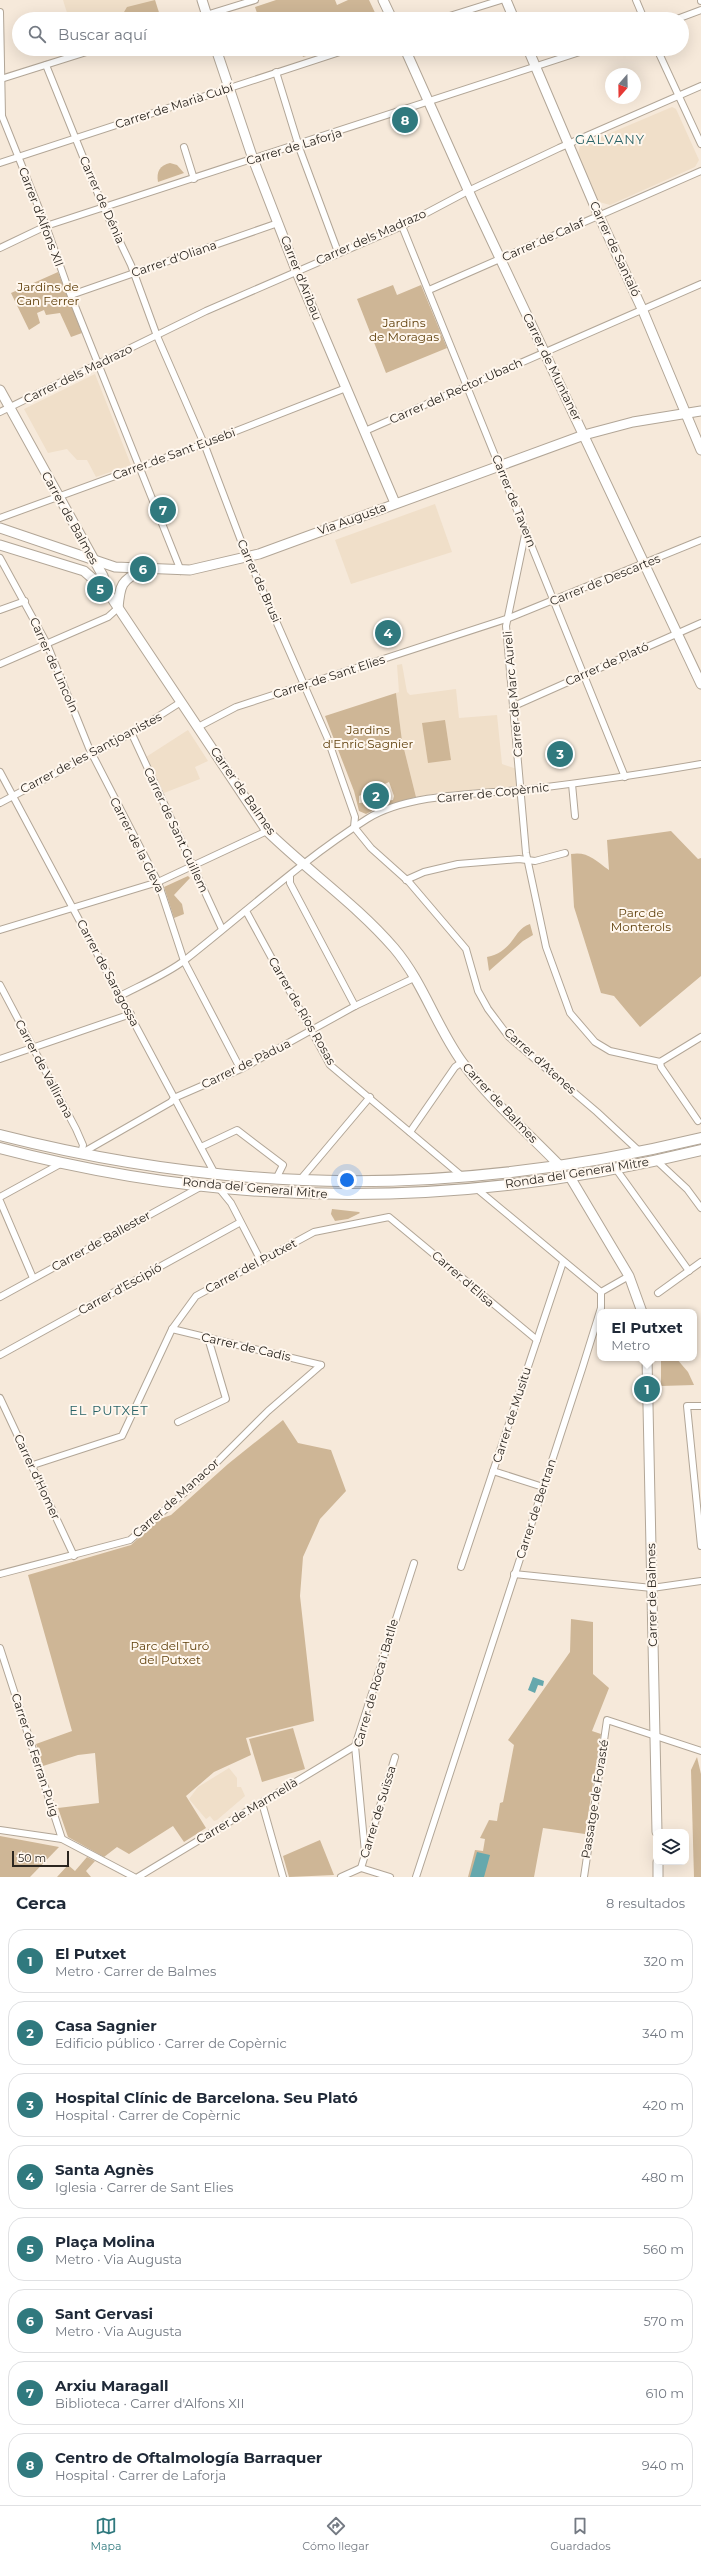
<!DOCTYPE html>
<html lang="es">
<meta charset="utf-8">
<style>
:root{--surface:#fff;--page:#f2f2f3;--text:#1f2937;--muted:#747a83;--line:#e0e1e3;--accent:#30797e}
body{margin:0;font-family:Montserrat,sans-serif;background:var(--page);color:var(--text)}
.controls{position:absolute;right:12px;bottom:12px;display:grid;overflow:hidden;border-radius:8px;box-shadow:0 4px 16px #0002}
.controls button{width:36px;height:36px;display:grid;place-items:center;padding:0;border:0;border-bottom:1px solid var(--line);background:var(--surface);color:var(--text);font:20px sans-serif}
.compass{position:absolute;left:605px;top:68px;width:36px;height:36px;border-radius:50%;background:var(--surface);box-shadow:0 4px 16px #0002;rotate:200deg}
.scale{position:absolute;left:12px;bottom:10px;width:57px;box-sizing:border-box;padding-left:4px;border:2px solid #2b2620;border-top:0;font-size:11px;line-height:14px;white-space:nowrap;color:#2b2620;-webkit-text-stroke:3px #fff7ee;paint-order:stroke}
.you{position:absolute;left:347px;top:1180px;width:14px;height:14px;margin:-10px;border:3px solid #fff;border-radius:50%;background:#1a73e8;box-shadow:0 0 0 6px #1a73e833}
.badge{display:grid;place-items:center;width:26px;height:26px;border-radius:50%;background:var(--accent);color:#fff;font-size:13px;font-weight:700}
.pin{position:absolute;translate:-50% -50%;border:2px solid #fff;box-shadow:0 1px 4px #0006}
.popup{position:absolute;left:597px;top:1309px;width:100px;height:52px;box-sizing:border-box;display:grid;place-content:center;border-radius:8px;background:var(--surface);filter:drop-shadow(0 1px 3px #0005);font-size:13px;white-space:nowrap;color:var(--muted)}
.popup b{font-size:15px;color:var(--text)}
.popup::after{content:'';position:absolute;left:50%;top:100%;margin-left:-8px;border:8px solid transparent;border-top-color:var(--surface)}
.list{margin:0;padding:0;list-style:none}
h2{display:flex;justify-content:space-between;align-items:center;height:52px;margin:0;padding:0 16px;font-size:17px}
h2 small{font-size:13px;font-weight:400;color:var(--muted)}
.list li{display:grid;grid-template-columns:26px 1fr auto;gap:12px;align-items:center;box-sizing:border-box;height:64px;margin:0 8px 8px;padding:0 8px;border:1px solid var(--line);border-radius:16px}
.list b{display:block;font-size:15px;white-space:nowrap}
.list p{margin:0;font-size:13px;white-space:nowrap;color:var(--muted)}
.list em{font-size:13px;font-style:normal;color:var(--muted)}
.icon{flex:none;width:22px;height:22px;fill:none;stroke:currentColor;stroke-width:2;stroke-linecap:round;stroke-linejoin:round}
.map{position:relative;flex:none;width:701px;height:1877px;overflow:hidden}
.search{position:absolute;background:var(--surface);box-shadow:0 4px 16px #0002;left:12px;right:12px;top:12px;height:44px;display:flex;align-items:center;gap:10px;box-sizing:border-box;padding:0 14px;border-radius:22px;color:var(--muted);font-size:15px}
.sheet{height:628px;background:var(--surface)}
nav{display:flex;justify-content:space-around;align-items:center;box-sizing:border-box;height:56px;border-top:1px solid var(--line);background:var(--surface);font-size:11px;color:var(--muted)}
nav a{display:grid;justify-items:center;gap:2px}
nav .on{color:var(--accent)}
.map>svg:first-child{display:block}
</style>
<div class="map">
<svg width="701" height="1877" viewBox="0 0 701 1877">
<rect width="100%" height="100%" fill="#f6e9da"/>
<g fill="#f0dfc9">
<polygon points="63,0 155,0 161,19 69,19"/>
<polygon points="672,107 676,109 699,160 695,167 610,205 599,202 578,154 580,146"/>
<polygon points="95,374 131,465 96,477 87,460 77,460 67,449 48,453 24,409"/>
<polygon points="435,504 452,552 351,584 335,540"/>
<polygon points="402,664 407,692 410,695 456,689 459,718 497,715 502,764 517,769 516,786 437,793 416,797 402,741 396,693 399,692 397,665"/>
<polygon points="188,730 208,761 195,767 200,779 164,793 146,757"/>
<polygon points="229,1768 237,1778 237,1787 241,1787 245,1796 217,1820 214,1821 210,1816 206,1819 189,1799 198,1787"/>
</g>
<g fill="#ceb696">
<polygon points="155,0 161,19 125,19 124,12 127,7"/>
<polygon points="276,0 335,0 337,5 348,0 369,0 378,19 259,19 255,7"/>
<polygon points="300,49 328,49 303,57"/>
<path d="M 170,163 L 177,165 L 184,173 L 158,182 C 156,172 160,165 170,163 Z"/>
<polygon points="58,272 82,333 71,337 60,313 46,315 44,310 37,313 40,323 29,330 11,293"/>
<polygon points="393,285 397,295 421,285 447,348 386,373 357,299"/>
<polygon points="396,693 402,741 416,797 381,807 379,802 393,800 394,796 389,782 359,796 359,803 369,802 372,811 366,814 359,811 354,791 325,716"/>
<polygon points="445,720 451,760 428,763 422,723"/>
<path d="M 671,831 L 698,859 L 701,858 L 701,976 L 640,1027 L 614,996 L 601,993 L 574,907 L 571,854 C 587,851 595,860 609,870 L 607,840 Z"/>
<polygon points="188,876 190,878 174,895 182,904 184,914 174,918 164,887"/>
<path d="M 530,924 L 533,935 L 523,941 L 489,971 L 487,957 C 514,952 513,929 530,924 Z"/>
<polygon points="332,1209 359,1212 360,1213 348,1219 335,1221 331,1214"/>
<polygon points="661,1358 676,1358 688,1372 694,1385 661,1386"/>
<polygon points="283,1420 298,1443 331,1450 346,1491 320,1519 303,1557 300,1596 314,1721 246,1738 251,1755 214,1772 186,1796 206,1828 184,1842 173,1826 129,1854 117,1847 104,1857 68,1837 58,1808 99,1803 95,1753 78,1755 43,1766 36,1744 72,1731 28,1575 131,1545 160,1519 171,1515 228,1464"/>
<polygon points="571,1619 593,1622 593,1674 609,1688 592,1731 601,1734 585,1834 543,1828 534,1877 468,1877 475,1850 483,1851 485,1839 480,1838 489,1820 497,1821 500,1803 503,1802 514,1745 508,1740 570,1652"/>
<polygon points="293,1728 305,1769 262,1782 249,1739"/>
<polygon points="697,1757 701,1774 701,1877 694,1877 691,1770"/>
<polygon points="0,1836 59,1847 30,1877 0,1877"/>
<polygon points="320,1840 334,1875 289,1877 283,1856"/>
<polygon points="87,1857 95,1861 86,1871 91,1877 57,1877 68,1865 75,1871"/>
</g>
<g fill="#66a8ad">
<polygon points="533,1677 544,1681 543,1686 538,1685 535,1693 528,1690"/>
<polygon points="477,1852 490,1855 484,1877 470,1877"/>
</g>
<g fill="none" stroke-linecap="round" stroke-linejoin="round">
<g stroke="#b2a697" stroke-width="8">
<g id="street">
<polyline points="636,0 644,19"/>
<polyline points="701,0 701,1"/>
<polyline points="0,12 2,116 46,226 69,291 181,571"/>
<polyline points="193,19 255,0"/>
<polyline points="440,19 501,0"/>
<polyline points="677,19 701,10"/>
<polyline points="657,49 701,144"/>
<polyline points="46,65 102,204 131,265 157,336 205,446 243,546 327,737 355,817 354,827 371,848 409,882 466,949 478,991 488,1009 509,1037 597,1112 640,1152"/>
<polyline points="276,72 300,150 338,252"/>
<polyline points="1,79 96,49"/>
<polyline points="184,147 194,179"/>
<polyline points="0,163 349,49"/>
<polyline points="402,226 625,777"/>
<polyline points="0,248 46,226 589,49"/>
<polyline points="429,290 701,171"/>
<polyline points="71,295 278,223"/>
<polyline points="0,412 206,311 402,226 468,191 559,148 701,86"/>
<polyline points="365,431 701,284"/>
<polyline points="0,518 203,444 346,388"/>
<polyline points="526,530 506,626 526,853 546,947 570,1013 595,1042 610,1051 660,1062 701,1037"/>
<polyline points="0,558 47,644 89,748 158,882 184,961 240,1068"/>
<polyline points="0,610 25,601"/>
<polyline points="0,664 108,617 118,608"/>
<polyline points="514,706 701,623"/>
<polyline points="198,727 236,707 509,618 701,540"/>
<polyline points="131,732 222,929"/>
<polyline points="0,772 215,1174"/>
<polyline points="572,784 575,816"/>
<polyline points="0,803 137,730 181,702"/>
<polyline points="290,877 290,883 355,1006"/>
<polyline points="406,880 424,872 458,864 519,859 535,861 565,853"/>
<polyline points="246,911 330,1065 463,1177"/>
<polyline points="0,930 158,882 267,831"/>
<polyline points="0,985 76,1129 83,1145 81,1154"/>
<path d="M 120,996 C 141,985 167,974 185,960 C 245,913 302,860 367,819 C 408,793 483,794 531,789 C 588,782 644,774 701,764"/>
<polyline points="0,1059 131,1014"/>
<polyline points="660,1062 661,1067 698,1121"/>
<polyline points="410,1132 455,1067 462,1062"/>
<polyline points="201,1147 237,1130 283,1165 276,1179"/>
<polyline points="82,1153 171,1102 174,1098 243,1068 355,1006 414,978"/>
<polyline points="657,1161 687,1189 701,1208"/>
<polyline points="616,1169 689,1271"/>
<polyline points="300,1180 370,1097"/>
<polyline points="218,1187 231,1203 261,1261"/>
<polyline points="477,1189 601,1292"/>
<polyline points="0,1197 62,1163"/>
<polyline points="0,1201 33,1278"/>
<polyline points="601,1292 629,1276"/>
<polyline points="658,1293 701,1262"/>
<polyline points="0,1297 202,1186"/>
<polyline points="172,1329 321,1365"/>
<polyline points="0,1355 239,1223"/>
<polyline points="0,1398 74,1556"/>
<polyline points="701,1406 687,1406 701,1546"/>
<polyline points="178,1422 226,1399 208,1338"/>
<polyline points="33,1465 122,1436 172,1329 196,1296 314,1232 389,1217 537,1340"/>
<polyline points="493,1471 543,1487"/>
<polyline points="461,1567 563,1262"/>
<polyline points="0,1574 130,1540 199,1480 268,1411 321,1365"/>
<polyline points="514,1574 652,1588 701,1581"/>
<polyline points="0,1648 62,1839"/>
<polyline points="262,1803 283,1877"/>
<polyline points="0,1830 62,1839 134,1877"/>
<polyline points="365,1852 355,1746 414,1563"/>
<polyline points="361,1868 395,1757"/>
<polyline points="361,1868 390,1877"/>
<polyline points="138,1877 355,1746"/>
<polyline points="341,1877 361,1868"/>
<polyline points="416,1877 582,1369 601,1308 601,1292"/>
<polyline points="584,1877 607,1720 701,1751"/>
</g>
</g>
<g stroke="#b2a697" stroke-width="11">
<g id="secondary">
<polyline points="202,0 208,19"/>
<polyline points="383,0 392,19"/>
<polyline points="506,0 514,19"/>
<polyline points="216,49 253,159 296,270 395,503"/>
<polyline points="405,49 473,201 701,684"/>
<polyline points="528,49 599,216 643,311 701,450"/>
<path d="M 0,390 L 103,576 L 109,594 L 267,831 C 308,871 357,905 394,948 C 423,982 436,1026 462,1062 C 490,1100 527,1132 560,1166"/>
<polyline points="0,528 115,567 190,570 259,554 584,435 633,422 701,411"/>
<polyline points="0,545 84,571 108,592"/>
<path d="M 118,608 C 120,585 121,580 143,570"/>
<polyline points="570,1177 629,1276 642,1312"/>
<polyline points="647,1358 657,1832"/>
<polyline points="658,1862 658,1877"/>
</g>
</g>
<g stroke="#b2a697" stroke-width="12">
<g id="primary">
<path d="M 0,1135 C 240,1196 461,1196 701,1138"/>
<path d="M 0,1148 C 235,1210 465,1208 701,1150"/>
</g>
</g>
<use href="#street" stroke="#fff" stroke-width="6"/>
<use href="#secondary" stroke="#fff" stroke-width="9"/>
<use href="#primary" stroke="#fff" stroke-width="10"/>
</g>
<g text-anchor="middle" stroke-width="4" stroke-linejoin="round" paint-order="stroke">
<g font-size="12" fill="#2b2620" stroke="#fff7ee">
<text transform="translate(174 106) rotate(-18)" y="4">Carrer de Marià Cubí</text>
<text transform="translate(294 147) rotate(-17)" y="4">Carrer de Laforja</text>
<text transform="translate(102 200) rotate(66)" y="4">Carrer de Dénia</text>
<text transform="translate(41 217) rotate(69)" y="4">Carrer d'Alfons XII</text>
<text transform="translate(371 237) rotate(-24)" y="4">Carrer dels Madrazo</text>
<text transform="translate(543 240) rotate(-24)" y="4">Carrer de Calaf</text>
<text transform="translate(615 249) rotate(65)" y="4">Carrer de Santaló</text>
<text transform="translate(174 259) rotate(-19)" y="4">Carrer d'Oliana</text>
<text transform="translate(301 278) rotate(68)" y="4">Carrer d'Aribau</text>
<text transform="translate(552 367) rotate(64)" y="4">Carrer de Muntaner</text>
<text transform="translate(78 374) rotate(-26)" y="4">Carrer dels Madrazo</text>
<text transform="translate(456 391) rotate(-24)" y="4">Carrer del Rector Ubach</text>
<text transform="translate(174 454) rotate(-20)" y="4">Carrer de Sant Eusebi</text>
<text transform="translate(514 501) rotate(68)" y="4">Carrer de Tavern</text>
<text transform="translate(70 518) rotate(61)" y="4">Carrer de Balmes</text>
<text transform="translate(352 519) rotate(-20)" y="4">Via Augusta</text>
<text transform="translate(605 580) rotate(-22)" y="4">Carrer de Descartes</text>
<text transform="translate(259 581) rotate(66)" y="4">Carrer de Brusi</text>
<text transform="translate(607 664) rotate(-24)" y="4">Carrer de Plató</text>
<text transform="translate(54 665) rotate(66)" y="4">Carrer de Lincoln</text>
<text transform="translate(329 677) rotate(-18)" y="4">Carrer de Sant Elies</text>
<text transform="translate(513 694) rotate(-95)" y="4">Carrer de Marc Aureli</text>
<text transform="translate(91 753) rotate(-28)" y="4">Carrer de les Santjoanistes</text>
<text transform="translate(243 791) rotate(55)" y="4">Carrer de Balmes</text>
<text transform="translate(493 793) rotate(-6)" y="4">Carrer de Copèrnic</text>
<text transform="translate(176 830) rotate(65)" y="4">Carrer de Sant Guillem</text>
<text transform="translate(137 845) rotate(63)" y="4">Carrer de la Gleva</text>
<text transform="translate(108 973) rotate(62)" y="4">Carrer de Saragossa</text>
<text transform="translate(302 1011) rotate(60)" y="4">Carrer de Ríos Rosas</text>
<text transform="translate(540 1061) rotate(42)" y="4">Carrer d'Atenes</text>
<text transform="translate(246 1064) rotate(-26)" y="4">Carrer de Pàdua</text>
<text transform="translate(44 1069) rotate(62)" y="4">Carrer de Vallirana</text>
<text transform="translate(500 1103) rotate(47)" y="4">Carrer de Balmes</text>
<text transform="translate(577 1173) rotate(-9)" y="4">Ronda del General Mitre</text>
<text transform="translate(255 1188) rotate(5)" y="4">Ronda del General Mitre</text>
<text transform="translate(101 1241) rotate(-29)" y="4">Carrer de Ballester</text>
<text transform="translate(251 1266) rotate(-28)" y="4">Carrer del Putxet</text>
<text transform="translate(463 1279) rotate(41)" y="4">Carrer d'Elisa</text>
<text transform="translate(120 1289) rotate(-29)" y="4">Carrer d'Escipió</text>
<text transform="translate(246 1347) rotate(13)" y="4">Carrer de Cadis</text>
<text transform="translate(512 1415) rotate(-72)" y="4">Carrer de Musitu</text>
<text transform="translate(37 1477) rotate(65)" y="4">Carrer d'Homer</text>
<text transform="translate(176 1498) rotate(-42)" y="4">Carrer de Manacor</text>
<text transform="translate(536 1509) rotate(-72)" y="4">Carrer de Bertran</text>
<text transform="translate(652 1595) rotate(-91)" y="4">Carrer de Balmes</text>
<text transform="translate(376 1683) rotate(-74)" y="4">Carrer de Roca i Batlle</text>
<text transform="translate(35 1755) rotate(72)" y="4">Carrer de Ferran Puig</text>
<text transform="translate(595 1799) rotate(-81)" y="4">Passatge de Forasté</text>
<text transform="translate(247 1811) rotate(-31)" y="4">Carrer de Marmellà</text>
<text transform="translate(378 1812) rotate(-73)" y="4">Carrer de Suïssa</text>
</g>
<g font-size="12" fill="#5f3f0a" stroke="#fff7ee">
<text x="48" y="291">Jardins de<tspan x="48" dy="14">Can Ferrer</tspan></text>
<text x="404" y="327">Jardins<tspan x="404" dy="14">de Moragas</tspan></text>
<text x="368" y="734">Jardins<tspan x="368" dy="14">d'Enric Sagnier</tspan></text>
<text x="641" y="917">Parc de<tspan x="641" dy="14">Monterols</tspan></text>
<text x="170" y="1650">Parc del Turó<tspan x="170" dy="14">del Putxet</tspan></text>
</g>
<g font-size="13" letter-spacing="1" fill="#286266" stroke="#fff7ee">
<text x="610" y="144">GALVANY</text>
<text x="109" y="1415">EL PUTXET</text>
</g>
</g>
</svg>
<div class="controls">
<button><svg class="icon" aria-label="layers" viewBox="0 0 24 24"><path d="M12 4l9 5-9 5-9-5zM3 14l9 5 9-5"/></svg></button>
</div>
<svg class="compass" viewBox="-18 -18 36 36"><path d="M0-13l5 13h-10z" fill="#e53935"/><path d="M0 13l5-13h-10z" fill="#747a83"/></svg>
<div class="scale">50 m</div>
<div class="you"></div>
<div class="pin badge" style="left:647px;top:1389px">1</div>
<div class="popup"><b>El Putxet</b>Metro</div>
<div class="pin badge" style="left:376px;top:796px">2</div>
<div class="pin badge" style="left:560px;top:754px">3</div>
<div class="pin badge" style="left:388px;top:633px">4</div>
<div class="pin badge" style="left:100px;top:589px">5</div>
<div class="pin badge" style="left:143px;top:569px">6</div>
<div class="pin badge" style="left:163px;top:510px">7</div>
<div class="pin badge" style="left:405px;top:120px">8</div>
<div class="search"><svg class="icon" aria-label="search" viewBox="0 0 24 24"><circle cx="10" cy="10" r="6"/><path d="M15 15l6 6"/></svg>Buscar aquí</div>
</div>
<section class="sheet">
<h2>Cerca<small>8 resultados</small></h2>
<ul class="list">
<li><span class="badge">1</span><div><b>El Putxet</b><p>Metro · Carrer de Balmes</p></div><em>320 m</em></li>
<li><span class="badge">2</span><div><b>Casa Sagnier</b><p>Edificio público · Carrer de Copèrnic</p></div><em>340 m</em></li>
<li><span class="badge">3</span><div><b>Hospital Clínic de Barcelona. Seu Plató</b><p>Hospital · Carrer de Copèrnic</p></div><em>420 m</em></li>
<li><span class="badge">4</span><div><b>Santa Agnès</b><p>Iglesia · Carrer de Sant Elies</p></div><em>480 m</em></li>
<li><span class="badge">5</span><div><b>Plaça Molina</b><p>Metro · Via Augusta</p></div><em>560 m</em></li>
<li><span class="badge">6</span><div><b>Sant Gervasi</b><p>Metro · Via Augusta</p></div><em>570 m</em></li>
<li><span class="badge">7</span><div><b>Arxiu Maragall</b><p>Biblioteca · Carrer d'Alfons XII</p></div><em>610 m</em></li>
<li><span class="badge">8</span><div><b>Centro de Oftalmología Barraquer</b><p>Hospital · Carrer de Laforja</p></div><em>940 m</em></li>
</ul>
</section>
<nav>
<a class="on"><svg class="icon" aria-label="map" viewBox="0 0 24 24"><path d="M3 6l6-2 6 2 6-2v14l-6 2-6-2-6 2zM9 4v14M15 6v14"/></svg>Mapa</a>
<a><svg class="icon" aria-label="directions" viewBox="0 0 24 24"><path d="M12 3l9 9-9 9-9-9zM9 14v-3h6M13 9l2 2-2 2"/></svg>Cómo llegar</a>
<a><svg class="icon" aria-label="saved" viewBox="0 0 24 24"><path d="M7 4h10v16l-5-4-5 4z"/></svg>Guardados</a>
</nav>
